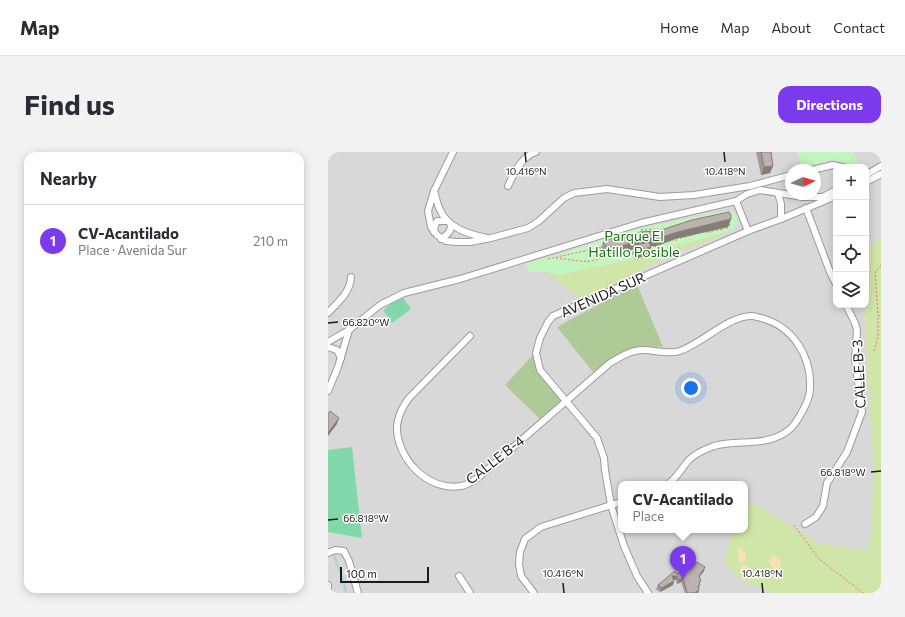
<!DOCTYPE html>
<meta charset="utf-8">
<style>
:root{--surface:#fff;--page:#f2f2f3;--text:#2b2b33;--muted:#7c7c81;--line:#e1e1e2;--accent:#7c3aed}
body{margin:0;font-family:Commissioner,sans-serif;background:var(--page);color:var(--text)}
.controls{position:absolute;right:12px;top:12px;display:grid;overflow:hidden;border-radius:8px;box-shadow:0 2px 10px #0003}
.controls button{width:36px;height:36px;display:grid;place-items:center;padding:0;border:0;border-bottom:1px solid var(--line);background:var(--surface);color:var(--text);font:20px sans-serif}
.compass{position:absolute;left:457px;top:12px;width:36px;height:36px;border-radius:50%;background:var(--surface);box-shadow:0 2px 10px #0003;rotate:85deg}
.scale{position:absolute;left:12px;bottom:10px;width:89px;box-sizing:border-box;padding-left:4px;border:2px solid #1b1b1b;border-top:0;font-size:11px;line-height:14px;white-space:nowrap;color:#1b1b1b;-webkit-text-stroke:3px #fff;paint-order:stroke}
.you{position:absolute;left:363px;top:236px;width:14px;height:14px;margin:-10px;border:3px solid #fff;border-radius:50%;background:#1a73e8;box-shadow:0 0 0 6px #1a73e833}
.badge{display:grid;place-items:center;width:26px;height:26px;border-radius:50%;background:var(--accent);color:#fff;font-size:13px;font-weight:700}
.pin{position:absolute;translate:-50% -33px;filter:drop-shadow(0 1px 2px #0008)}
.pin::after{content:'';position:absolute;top:21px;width:14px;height:12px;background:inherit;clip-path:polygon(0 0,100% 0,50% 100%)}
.popup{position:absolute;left:290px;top:329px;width:130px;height:52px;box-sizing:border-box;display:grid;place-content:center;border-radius:8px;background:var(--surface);filter:drop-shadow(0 1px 3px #0005);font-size:13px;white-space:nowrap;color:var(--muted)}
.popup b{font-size:15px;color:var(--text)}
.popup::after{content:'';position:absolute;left:50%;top:100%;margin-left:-8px;border:8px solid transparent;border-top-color:var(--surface)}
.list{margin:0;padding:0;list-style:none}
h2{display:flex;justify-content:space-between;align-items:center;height:52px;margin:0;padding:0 16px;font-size:17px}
h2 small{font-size:13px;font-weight:400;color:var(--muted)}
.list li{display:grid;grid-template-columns:26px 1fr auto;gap:12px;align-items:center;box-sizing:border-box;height:72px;padding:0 16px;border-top:1px solid var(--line)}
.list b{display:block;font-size:15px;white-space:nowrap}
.list p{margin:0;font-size:13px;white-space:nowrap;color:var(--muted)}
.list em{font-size:13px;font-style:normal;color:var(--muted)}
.icon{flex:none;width:22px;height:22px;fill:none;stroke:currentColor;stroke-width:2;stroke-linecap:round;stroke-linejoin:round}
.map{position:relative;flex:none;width:553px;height:441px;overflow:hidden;border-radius:12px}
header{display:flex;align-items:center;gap:24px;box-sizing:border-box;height:56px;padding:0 20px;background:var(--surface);border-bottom:1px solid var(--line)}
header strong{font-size:19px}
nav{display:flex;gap:22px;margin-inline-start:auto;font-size:14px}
.intro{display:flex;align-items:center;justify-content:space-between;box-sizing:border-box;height:96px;padding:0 24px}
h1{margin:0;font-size:28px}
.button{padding:10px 18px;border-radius:12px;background:var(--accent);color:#fff;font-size:14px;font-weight:700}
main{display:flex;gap:24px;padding:0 24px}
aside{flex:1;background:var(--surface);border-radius:12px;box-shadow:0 2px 10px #0003}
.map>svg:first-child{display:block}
</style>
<header>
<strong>Map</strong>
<nav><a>Home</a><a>Map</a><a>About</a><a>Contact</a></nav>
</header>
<div class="intro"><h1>Find us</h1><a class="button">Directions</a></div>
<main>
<aside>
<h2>Nearby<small></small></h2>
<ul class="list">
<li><span class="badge">1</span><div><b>CV-Acantilado</b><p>Place · Avenida Sur</p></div><em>210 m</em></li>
</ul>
</aside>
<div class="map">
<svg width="553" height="441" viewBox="0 0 553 441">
<rect width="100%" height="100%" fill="#ece7e1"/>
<path fill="#d9d8d8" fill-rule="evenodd" d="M 0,0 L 553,0 L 553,441 L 0,441 ZM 508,15 L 538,15 L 538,153 L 508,153 ZM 463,18 L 487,18 L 487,42 L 463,42 ZM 293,332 L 417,332 L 417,378 L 293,378 Z"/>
<g fill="#d0e5a8">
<polygon points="398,80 390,85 356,97 253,147 217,120 231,123 304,108 322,103 332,98 352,92"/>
<polygon points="553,85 553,441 443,441 413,427 398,414 398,404 405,378 417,378 417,351 419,350 428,353 491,391 540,399 544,370 545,311 536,153 538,153 538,94 550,89"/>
</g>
<g fill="#aeca97">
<polygon points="310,135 335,195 314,194 291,201 265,220 229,175 290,142"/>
<polygon points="205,203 210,219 234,249 212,267 177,233"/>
</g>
<g fill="#fce1b0">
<polygon points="412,396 417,400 417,408 416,410 410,409 411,403 409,397"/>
<polygon points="446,404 454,410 453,413 450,417 445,416 441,410 443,405"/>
<path d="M 415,413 C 422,414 424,419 424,425 L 423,427 L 413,418 L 413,414 Z"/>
</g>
<g fill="#c2f6be">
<polygon points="469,0 526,0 533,15 522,15 505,7 474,16"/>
<path d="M 398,59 L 404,60 L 409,64 L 409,73 L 404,78 C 377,88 348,90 322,103 L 231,123 L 217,120 L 201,120 L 197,112 L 242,99 L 302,78 Z"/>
</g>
<g fill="#81d9aa">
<polygon points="74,144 83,157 64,171 55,158"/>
<polygon points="24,295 34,386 0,380 0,298"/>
</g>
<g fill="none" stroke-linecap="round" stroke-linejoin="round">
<polyline stroke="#a3d5d9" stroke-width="2" points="6,404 15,427 18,441"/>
<g stroke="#9c9c9c" stroke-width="8">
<g id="minor">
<polyline points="125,0 106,39 100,59 103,75 109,83 118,89 128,90 142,90 163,86 200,76 211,69 236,46 246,41 279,37 332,45 366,43 422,34 463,23"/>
<polyline points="484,18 505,13 515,15"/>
<polyline points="538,23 553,14"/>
<polyline points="538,30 553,22"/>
<path d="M 180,34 C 186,21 193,5 208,0"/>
<path d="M 106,39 C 108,45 109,52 112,58 C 120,76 140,82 159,86"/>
<polyline points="450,41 453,52 453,67"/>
<polyline points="493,46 508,38"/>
<polyline points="408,49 420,79"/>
<polyline points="478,56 502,120 508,132"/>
<polyline points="106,80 107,73 109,69 120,69"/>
<path d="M 113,87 C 120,82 123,80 123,72"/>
<path d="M 0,161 C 10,150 22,141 23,125"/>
<path d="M 142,184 L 81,246 C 75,254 70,264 69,274 C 68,306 100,340 133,334 C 140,333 146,328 152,324 L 282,211 C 292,205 303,198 315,198 C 327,198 340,203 352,199 C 375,191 401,163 425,164 C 427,164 431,166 433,166 C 465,174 484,205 482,237 C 482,245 478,253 474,260 C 471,265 467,273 462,277 C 440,296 411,287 386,294 C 378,297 368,301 362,307 C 354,315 350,325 340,332"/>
<polyline points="0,190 21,178 52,153 76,141 132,127 313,71 408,49 419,42 432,38 475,45 495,45"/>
<polyline points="0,195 9,198 13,206"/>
<polyline points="0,239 10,215 21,178"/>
<polyline points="477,372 488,365 495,354 499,331 519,300 534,260 527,207 529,178 527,171 518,153"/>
<polyline points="0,401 7,398 16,399 21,409 30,441"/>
<polyline points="131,424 142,441"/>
<polyline points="0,433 0,441"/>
<polyline points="206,441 193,424 191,412 192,400 197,387 213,375 293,350"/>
<polyline points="320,441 309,424 296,394 283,353 277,318 276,306 269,286 212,218 208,201 212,186 220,170 225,164 234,160 420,79 453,67 508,44"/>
</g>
</g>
<g stroke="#f36b72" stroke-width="1" stroke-dasharray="2 2" stroke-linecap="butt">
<circle cx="397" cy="72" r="4.5"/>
<circle cx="380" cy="76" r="4.5"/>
<circle cx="362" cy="79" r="4.5"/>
<polyline points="313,78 329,77 336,78"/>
<polyline points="384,79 396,77"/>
<circle cx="346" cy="84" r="4.5"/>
<polyline points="352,86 361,84"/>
<polyline points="341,89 345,88"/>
<polyline points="326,94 330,95 333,92"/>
<circle cx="276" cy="99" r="4.5"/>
<polyline points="292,101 296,102 299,99"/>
<path d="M 228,106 C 241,107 265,114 275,104"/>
<polyline points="220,107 274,95"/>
<polyline points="553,113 547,121 550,163 553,165"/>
<polyline points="546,199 550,186 550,163"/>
<polyline points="466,373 491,407 535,441"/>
</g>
<use href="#minor" stroke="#fff" stroke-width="6"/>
</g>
<g fill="#a39996">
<polygon points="428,0 443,0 445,14 442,21 433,23"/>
<polygon points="403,67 400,75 347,87 329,94 323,94 320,103 306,107 304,101 306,97 295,101 276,103 272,99 275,91 296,86 330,79"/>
<polygon points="376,419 371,425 372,432 371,437 371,438 370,441 357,441 353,430 349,432 348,428 346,428 346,429 345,433 332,440 328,437 330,433 349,422"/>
</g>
<g fill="#847d7a">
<polygon points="445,14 442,21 433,23 436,15"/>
<polygon points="403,67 400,75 347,87 329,94 311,95 307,93 306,97 295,101 276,103 279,95 313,87 350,80"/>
<polygon points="323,95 320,103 306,107 309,99"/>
<polygon points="11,266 9,272 0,284 0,281"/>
<polygon points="377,415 376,419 369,428 371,424"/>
<polygon points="344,424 349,424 348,428 343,428"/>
<polygon points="355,426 353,430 349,432 351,428"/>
<polygon points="346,429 345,433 332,440 334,436"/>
<polygon points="371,438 370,441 366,441"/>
</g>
<g fill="#bdb2ae" stroke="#847d7a">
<polygon points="433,0 443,0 445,14 436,15"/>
<polygon points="401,60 403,63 403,67 350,80 331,86 313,87 298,93 279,95 275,91 278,87 296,86 308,83 312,80 330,79 364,68"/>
<polygon points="321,90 323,95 309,99 307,93"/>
<polygon points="2,259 11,266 0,281 0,262"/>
<polygon points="369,410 377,415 371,424 373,429 371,430 372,433 370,434 371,438 366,441 359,441 355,426 351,428 349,424 344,424 346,429 334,436 330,433 347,419 349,422 363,416"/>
</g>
<path fill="none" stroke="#1b1b1b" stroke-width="1.5" d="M 197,0 L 198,10M 396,0 L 397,10M 0,171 L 10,170M 543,320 L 553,319M 0,368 L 10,367M 235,431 L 236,441M 434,431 L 435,441"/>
<g text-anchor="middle" stroke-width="3" stroke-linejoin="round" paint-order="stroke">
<g font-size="14" fill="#16730f" stroke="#fff">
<text x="306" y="89">Parque El<tspan x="306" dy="16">Hatillo Posible</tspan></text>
</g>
<g font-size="14" fill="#1b1b1b" stroke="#fff">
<text transform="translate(275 143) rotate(-24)" y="5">AVENIDA SUR</text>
<text transform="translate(531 222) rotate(-93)" y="5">CALLE B-3</text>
<text transform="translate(167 308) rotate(-38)" y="5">CALLE B-4</text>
</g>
</g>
<g font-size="10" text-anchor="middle" fill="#1b1b1b" stroke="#fff" stroke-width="3" stroke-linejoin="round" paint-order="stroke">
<text x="198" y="23">10.416°N</text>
<text x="397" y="23">10.418°N</text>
<text x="38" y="174">66.820°W</text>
<text x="515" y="324">66.818°W</text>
<text x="38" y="370">66.818°W</text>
<text x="235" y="425">10.416°N</text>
<text x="434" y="425">10.418°N</text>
</g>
</svg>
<div class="controls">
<button>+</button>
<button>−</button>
<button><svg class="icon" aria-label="locate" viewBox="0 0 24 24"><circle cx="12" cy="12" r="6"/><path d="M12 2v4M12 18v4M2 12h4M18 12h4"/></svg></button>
<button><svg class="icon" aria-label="layers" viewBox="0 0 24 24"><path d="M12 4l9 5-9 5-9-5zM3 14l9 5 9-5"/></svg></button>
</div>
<svg class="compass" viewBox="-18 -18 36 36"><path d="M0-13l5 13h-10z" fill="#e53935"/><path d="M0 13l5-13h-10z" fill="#7c7c81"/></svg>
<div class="scale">100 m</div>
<div class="you"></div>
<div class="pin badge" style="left:355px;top:427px">1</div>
<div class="popup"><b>CV-Acantilado</b>Place</div>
</div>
</main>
